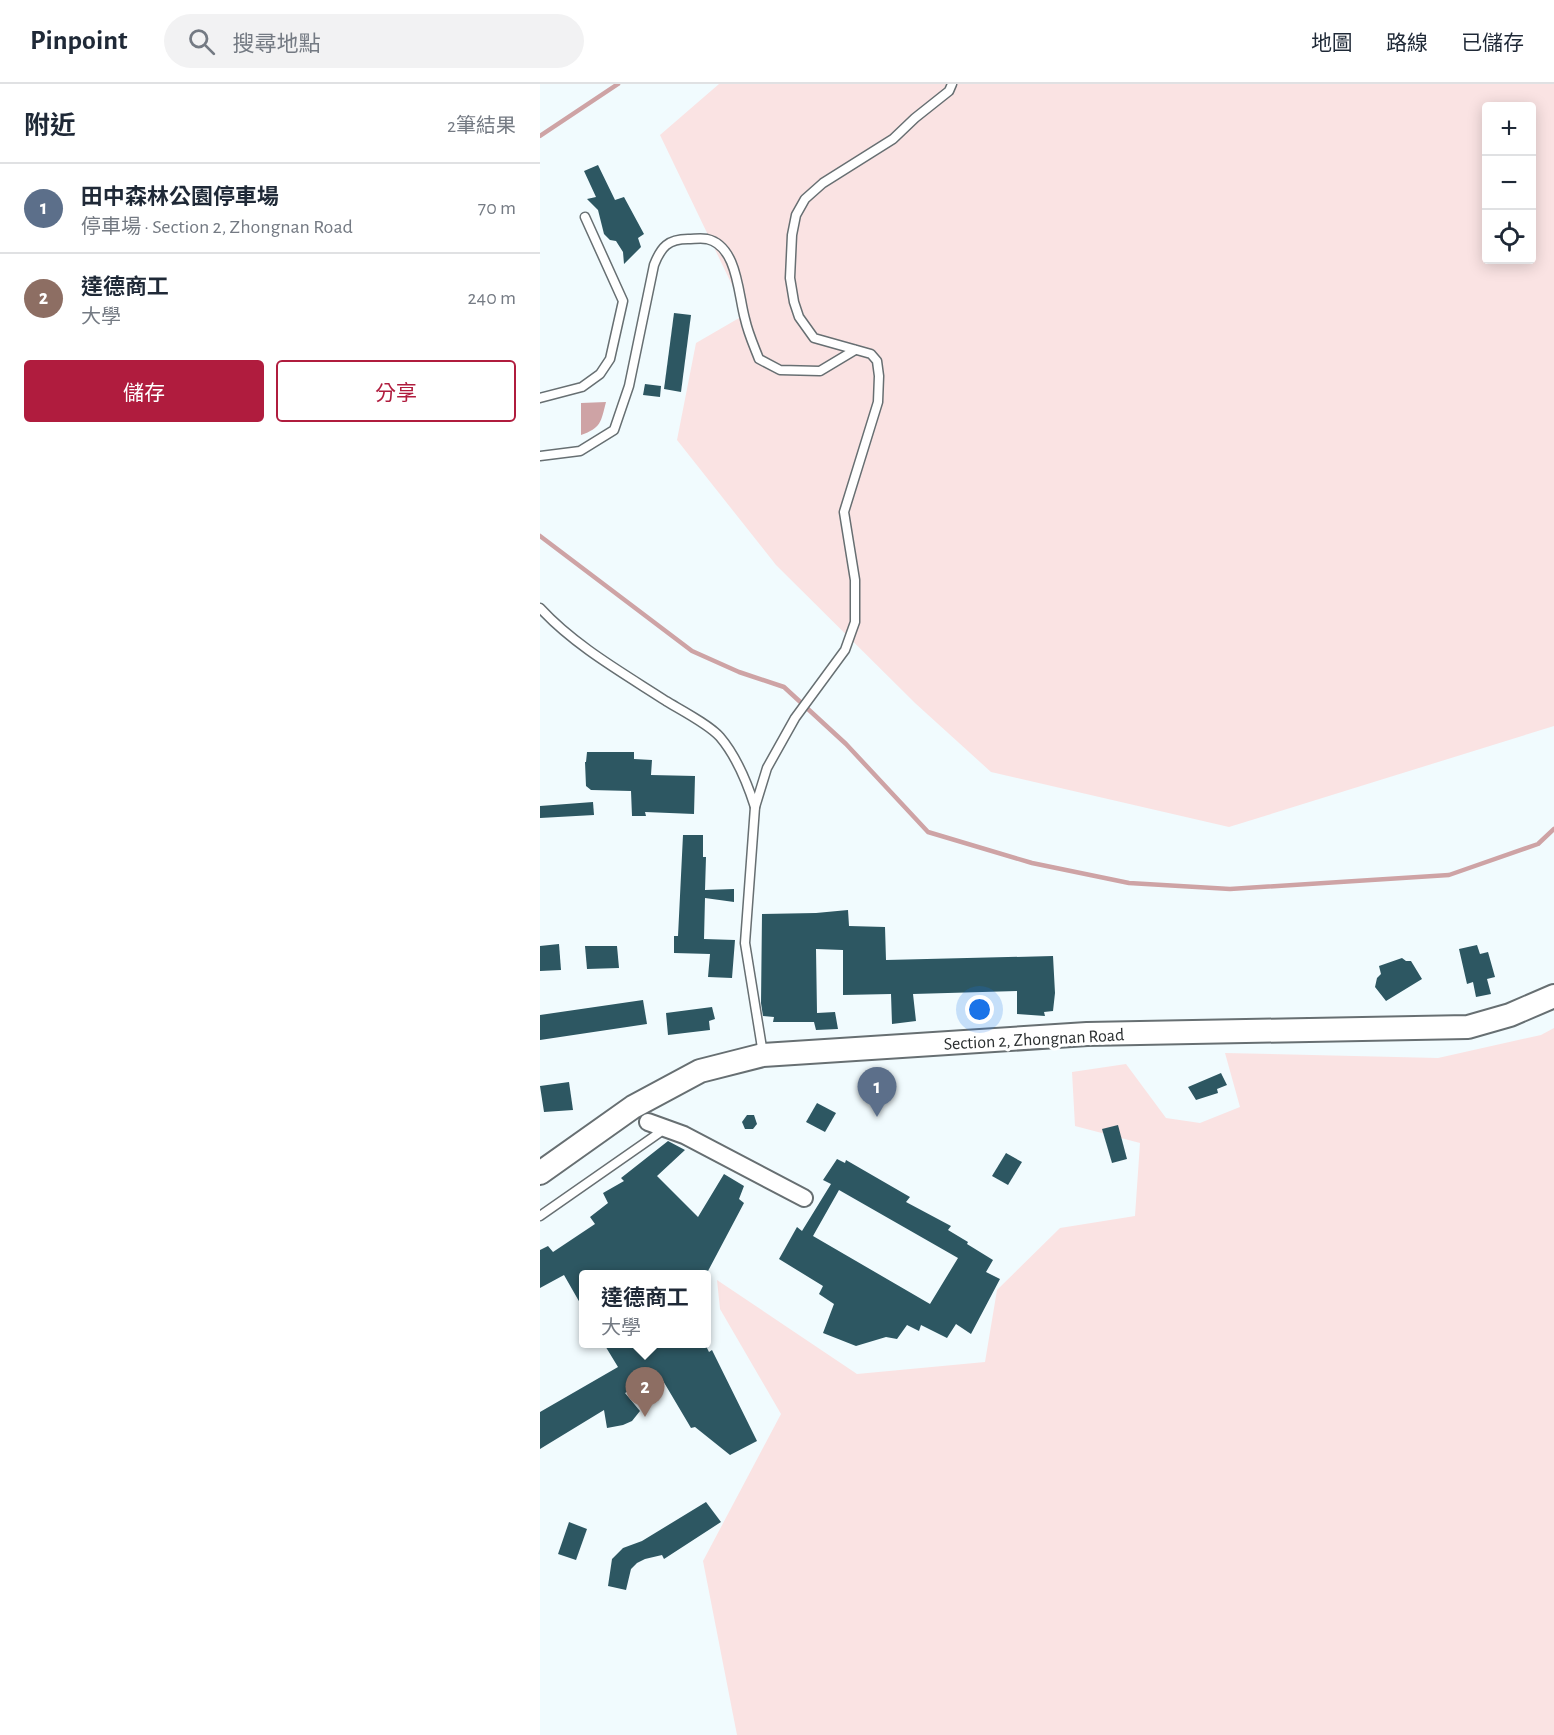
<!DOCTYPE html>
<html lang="zh-TW">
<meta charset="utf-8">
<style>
:root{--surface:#fff;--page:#f2f2f3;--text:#1f2937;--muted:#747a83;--line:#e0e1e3;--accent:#b01c3e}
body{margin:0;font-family:"Alegreya Sans","Noto Sans TC",sans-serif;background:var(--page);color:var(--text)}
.controls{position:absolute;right:18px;top:18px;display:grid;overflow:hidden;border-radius:6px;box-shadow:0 3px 15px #0003}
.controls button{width:54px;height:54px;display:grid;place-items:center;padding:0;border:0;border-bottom:2px solid var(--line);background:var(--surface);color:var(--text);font:30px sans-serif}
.you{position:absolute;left:440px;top:926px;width:21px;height:21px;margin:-15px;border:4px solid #fff;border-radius:50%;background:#1a73e8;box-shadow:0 0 0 9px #1a73e833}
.badge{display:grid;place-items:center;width:39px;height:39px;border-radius:50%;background:var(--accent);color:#fff;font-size:20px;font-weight:700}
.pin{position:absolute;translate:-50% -50px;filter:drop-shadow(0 2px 3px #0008)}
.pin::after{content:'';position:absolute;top:32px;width:21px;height:18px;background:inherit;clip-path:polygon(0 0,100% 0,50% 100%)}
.popup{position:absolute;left:39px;top:1186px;width:132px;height:78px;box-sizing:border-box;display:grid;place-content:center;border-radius:6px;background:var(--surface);filter:drop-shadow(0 2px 4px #0005);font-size:20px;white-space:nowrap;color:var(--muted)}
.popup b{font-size:22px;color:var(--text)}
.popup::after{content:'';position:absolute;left:50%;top:100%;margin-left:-12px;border:12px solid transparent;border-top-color:var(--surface)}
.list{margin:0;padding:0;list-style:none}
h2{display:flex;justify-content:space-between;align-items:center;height:78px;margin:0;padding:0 24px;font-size:26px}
h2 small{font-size:20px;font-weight:400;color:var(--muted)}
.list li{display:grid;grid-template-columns:39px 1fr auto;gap:18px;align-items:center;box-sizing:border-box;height:90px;padding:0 24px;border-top:2px solid var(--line)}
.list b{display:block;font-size:22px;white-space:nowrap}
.list p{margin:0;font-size:20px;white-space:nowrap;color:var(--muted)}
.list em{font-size:20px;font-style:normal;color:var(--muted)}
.actions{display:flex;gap:12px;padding:18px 24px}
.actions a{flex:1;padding:14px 0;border:2px solid var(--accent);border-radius:6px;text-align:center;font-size:21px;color:var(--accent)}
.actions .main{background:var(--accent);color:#fff}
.icon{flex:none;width:33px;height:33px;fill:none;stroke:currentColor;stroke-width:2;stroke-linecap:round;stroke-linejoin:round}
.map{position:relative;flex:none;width:1014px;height:1651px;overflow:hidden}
header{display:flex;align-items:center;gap:36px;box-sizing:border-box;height:84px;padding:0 30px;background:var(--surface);border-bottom:2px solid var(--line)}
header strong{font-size:28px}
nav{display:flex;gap:33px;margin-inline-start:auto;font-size:21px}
.search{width:420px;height:54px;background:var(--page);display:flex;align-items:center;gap:15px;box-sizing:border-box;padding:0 21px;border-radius:33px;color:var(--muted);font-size:22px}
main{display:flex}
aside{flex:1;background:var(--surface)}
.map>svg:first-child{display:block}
</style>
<header>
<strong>Pinpoint</strong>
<div class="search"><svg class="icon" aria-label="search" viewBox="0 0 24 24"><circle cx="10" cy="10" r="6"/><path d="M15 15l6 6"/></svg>搜尋地點</div>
<nav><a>地圖</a><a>路線</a><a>已儲存</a></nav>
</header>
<main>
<aside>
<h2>附近<small>2筆結果</small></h2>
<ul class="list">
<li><span class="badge" style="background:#5c6f8a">1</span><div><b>田中森林公園停車場</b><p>停車場 · Section 2, Zhongnan Road</p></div><em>70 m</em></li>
<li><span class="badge" style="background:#8d6e63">2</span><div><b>達德商工</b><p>大學</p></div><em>240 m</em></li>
</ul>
<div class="actions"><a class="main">儲存</a><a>分享</a></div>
</aside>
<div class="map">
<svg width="1014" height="1651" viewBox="0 0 1014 1651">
<rect width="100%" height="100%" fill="#f1fbfe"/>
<g fill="#fae3e3" fill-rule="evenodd">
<path d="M 179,0 L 1014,0 L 1014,642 L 689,743 L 451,688 L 375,619 L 236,481 L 137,356 L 156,259 L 206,230 L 120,51 ZM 946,22 L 992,22 L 992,176 L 946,176 Z"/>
<polygon points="1014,944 1014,1651 197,1651 163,1477 241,1330 180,1225 177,1196 317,1290 445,1278 457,1206 520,1144 595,1132 600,1059 535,1042 532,988 586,980 626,1034 660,1039 700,1023 685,969 898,974 1001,951"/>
</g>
<path fill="#cea3a5" d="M 66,318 C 61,338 61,344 41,351 L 41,319 Z"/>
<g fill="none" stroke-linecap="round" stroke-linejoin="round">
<g stroke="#cea3a5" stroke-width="4.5">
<polyline points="0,52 78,0"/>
<polyline points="0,452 152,567 199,588 244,603 306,660 388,748 492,779 589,799 690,805 909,791 998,760 1014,745"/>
</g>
</g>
<g fill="#2d5762" fill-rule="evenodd">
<polygon points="58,81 75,116 84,113 104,150 98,154 101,163 84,180 83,168 76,157 70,156 64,150 58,126 47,115 56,113 44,87"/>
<polygon points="134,229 151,231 141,308 124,305"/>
<polygon points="105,300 121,302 120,313 103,311"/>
<polygon points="47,668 94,668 94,675 112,676 111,691 155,692 154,730 105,728 106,732 92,732 91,707 51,706 46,702 45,678 46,678"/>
<polygon points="53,718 54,731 0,734 0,722"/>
<polygon points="143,751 163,751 163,773 166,773 165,806 194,805 194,818 165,814 164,855 195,856 192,894 168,893 170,870 134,869 134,852 138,852"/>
<polygon points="308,826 309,842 345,843 346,876 513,872 515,909 513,927 504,928 505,932 477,930 477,907 373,910 376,937 352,940 351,910 303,911 303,866 276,865 277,929 295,928 298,945 276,946 274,938 233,938 234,933 223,932 221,919 222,830 276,829"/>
<polygon points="19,860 21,886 0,887 0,862"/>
<polygon points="937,861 940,870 948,868 955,893 947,895 951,910 936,913 933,898 927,900 919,865"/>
<polygon points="45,862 77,862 79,884 47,885"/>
<polygon points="862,874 866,877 871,877 882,895 846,917 835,903 837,894 841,890 839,882"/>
<polygon points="103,916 107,940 0,956 0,931"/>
<polygon points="172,923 175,935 169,937 170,946 128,951 126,929"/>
<polygon points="681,989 687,1001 677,1005 678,1009 656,1016 648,1003"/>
<polygon points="29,998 33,1026 4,1028 0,1002"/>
<polygon points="277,1019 296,1029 285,1048 266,1038"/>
<polygon points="207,1031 214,1031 217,1040 213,1045 205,1045 202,1038"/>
<polygon points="578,1041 587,1075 572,1079 562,1045"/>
<polygon points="128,1057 145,1066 117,1092 158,1133 184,1090 204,1102 199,1115 204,1119 168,1187 161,1191 44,1191 44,1226 24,1191 0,1204 0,1166 8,1162 13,1168 55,1140 50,1133 68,1119 63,1109 84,1097 81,1094"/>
<polygon points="466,1069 482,1078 468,1101 452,1092"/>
<path d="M 297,1075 L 305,1079 L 306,1076 L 370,1113 L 366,1118 L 411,1142 L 408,1146 L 428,1158 L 427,1160 L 453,1176 L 446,1188 L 460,1195 L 431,1250 L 416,1240 L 407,1254 L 381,1241 L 379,1247 L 367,1241 L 357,1255 L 346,1253 L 316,1262 L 283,1249 L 294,1220 L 279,1210 L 283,1202 L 239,1175 L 257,1143 L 262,1147 L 291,1100 L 283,1096 ZM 299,1106 L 418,1174 L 390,1220 L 273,1152 Z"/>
<polygon points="64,1260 165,1260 169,1268 172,1266 217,1357 190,1371 155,1343 151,1344 119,1290 85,1309 100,1327 92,1337 83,1341 67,1344 64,1326 0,1365 0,1328 78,1283"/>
<polygon points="166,1418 181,1438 124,1475 122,1471 105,1475 97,1479 91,1485 86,1506 68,1502 72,1475 83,1464 102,1457"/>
<polygon points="29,1438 47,1445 36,1476 18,1470"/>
</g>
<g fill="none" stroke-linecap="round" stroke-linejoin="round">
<g stroke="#676f72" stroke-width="11">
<g id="lane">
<polyline points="0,314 42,303 60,290 70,275 83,217 45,133"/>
<path d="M 0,372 L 40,367 L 74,346 L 89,302 L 114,181 C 121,163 128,155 148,155 C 154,155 161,154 167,155 C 198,162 198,211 205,235 C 208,249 214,262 219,275 L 240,286 L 280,287 L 315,266"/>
<path d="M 0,524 C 35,562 83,589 126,617 C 141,626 170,641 180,653 C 197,673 207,698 215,723"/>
<polyline points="223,970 205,859 215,723 227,684 255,634 305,566 315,538 315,496 304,428 338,318 339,292 337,277 331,270 274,254 259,233 254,218 250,194 252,151 256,131 265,115 283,99 353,55 375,34 409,7 412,0"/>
<polyline points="0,1132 119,1049 112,1042"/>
</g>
</g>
<g stroke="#676f72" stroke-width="20">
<polyline id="street" points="108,1038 144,1051 264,1114"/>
</g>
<g stroke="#676f72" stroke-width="26">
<polyline id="secondary" points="0,1089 93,1023 160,987 223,971 547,950 928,943 970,931 1014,912"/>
</g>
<use href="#lane" stroke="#fff" stroke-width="8"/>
<use href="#street" stroke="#fff" stroke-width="16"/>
<use href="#secondary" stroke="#fff" stroke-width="22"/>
</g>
<g text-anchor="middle" stroke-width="6" stroke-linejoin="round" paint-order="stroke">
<g font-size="18" fill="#2c3031" stroke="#fff">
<text transform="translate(494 955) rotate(-3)" y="6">Section 2, Zhongnan Road</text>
</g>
</g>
</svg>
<div class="controls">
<button>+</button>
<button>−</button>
<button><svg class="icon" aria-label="locate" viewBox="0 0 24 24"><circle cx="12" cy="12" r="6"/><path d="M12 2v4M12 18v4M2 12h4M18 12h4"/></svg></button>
</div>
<div class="you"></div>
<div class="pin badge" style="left:337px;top:1033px;background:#5c6f8a">1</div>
<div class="pin badge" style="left:105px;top:1333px;background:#8d6e63">2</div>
<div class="popup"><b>達德商工</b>大學</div>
</div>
</main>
